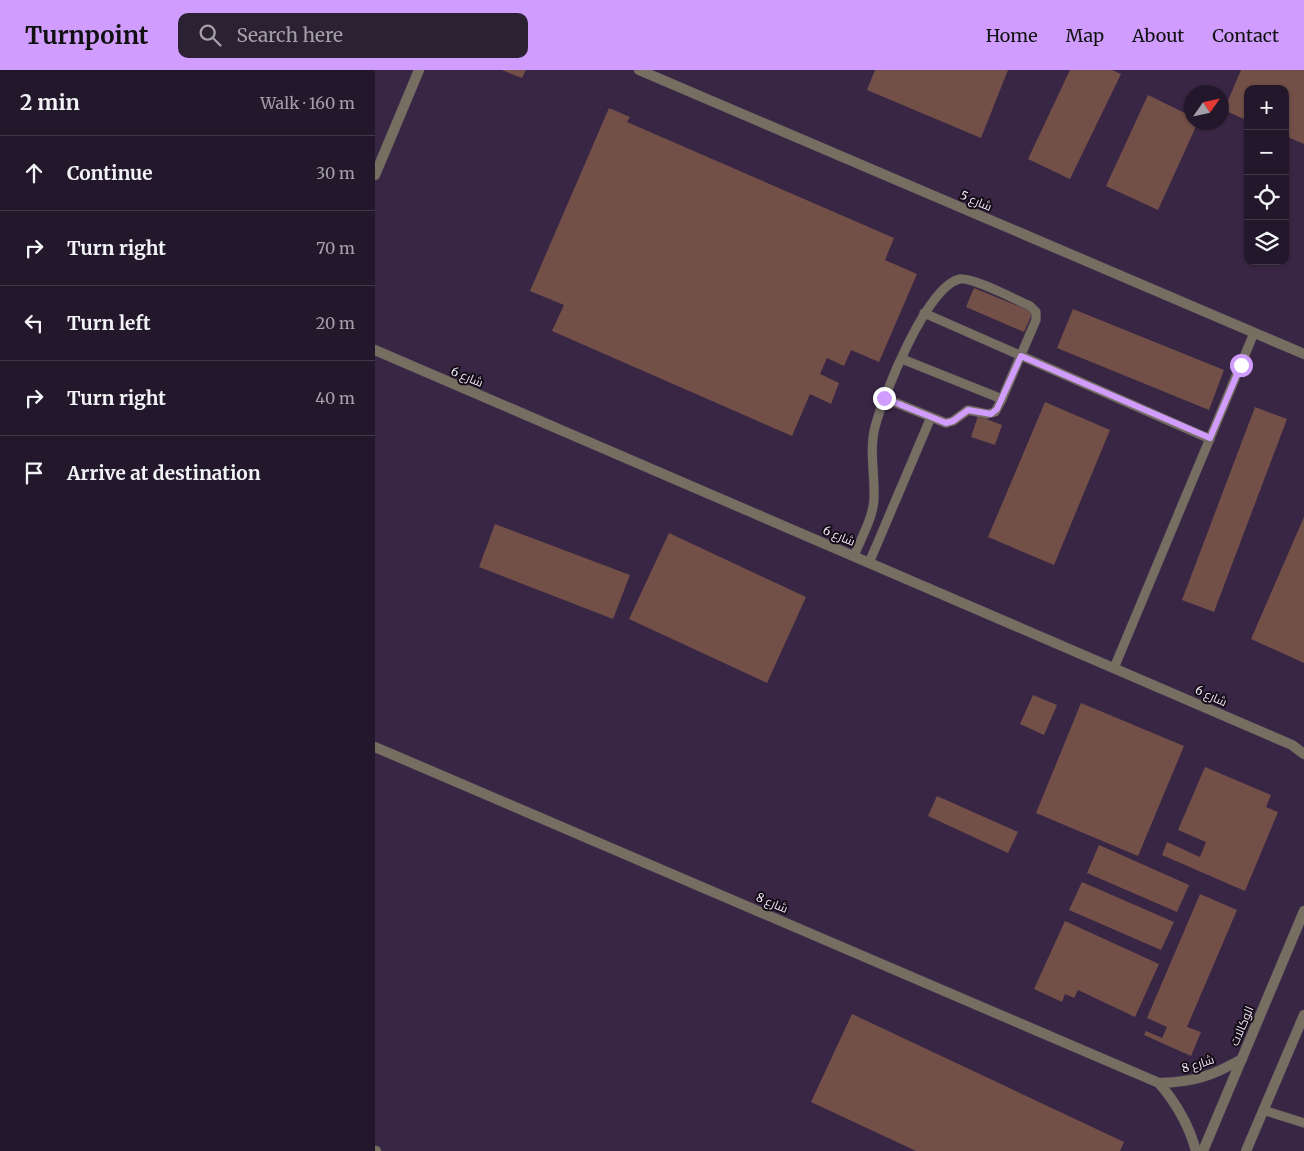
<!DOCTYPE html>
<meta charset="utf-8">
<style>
:root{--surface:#23182b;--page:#2b2133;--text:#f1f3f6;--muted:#a3a0a9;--line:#403747;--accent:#d09dff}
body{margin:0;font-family:Merriweather,Cairo,serif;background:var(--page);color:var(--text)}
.controls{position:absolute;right:15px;top:15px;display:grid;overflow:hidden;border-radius:10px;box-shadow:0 1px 4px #0004}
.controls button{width:45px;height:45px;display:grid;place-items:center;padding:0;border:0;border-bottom:1px solid var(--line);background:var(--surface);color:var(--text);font:25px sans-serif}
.compass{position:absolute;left:809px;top:15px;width:45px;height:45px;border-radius:50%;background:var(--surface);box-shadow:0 1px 4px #0004;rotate:56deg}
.stop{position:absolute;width:15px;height:15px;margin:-11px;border:4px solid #d09dff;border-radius:50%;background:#fff}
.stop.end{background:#d09dff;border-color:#fff;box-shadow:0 1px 5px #0008}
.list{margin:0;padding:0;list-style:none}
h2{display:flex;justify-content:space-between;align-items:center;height:65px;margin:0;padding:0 20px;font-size:21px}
h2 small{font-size:16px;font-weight:400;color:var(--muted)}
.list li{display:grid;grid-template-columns:32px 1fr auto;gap:15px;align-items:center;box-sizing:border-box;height:75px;padding:0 20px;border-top:1px solid var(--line)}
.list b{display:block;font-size:19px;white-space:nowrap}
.list em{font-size:16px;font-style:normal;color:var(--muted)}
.icon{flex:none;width:28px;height:28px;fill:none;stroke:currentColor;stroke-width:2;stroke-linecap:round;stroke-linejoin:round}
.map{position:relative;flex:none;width:929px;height:1081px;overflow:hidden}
header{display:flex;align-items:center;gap:30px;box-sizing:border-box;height:70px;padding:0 25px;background:var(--accent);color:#111}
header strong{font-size:24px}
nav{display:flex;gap:28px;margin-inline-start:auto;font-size:18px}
.search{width:350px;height:45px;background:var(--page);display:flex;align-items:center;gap:12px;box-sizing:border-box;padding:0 18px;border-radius:10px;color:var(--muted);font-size:19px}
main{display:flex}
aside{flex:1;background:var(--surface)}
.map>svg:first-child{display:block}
</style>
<header>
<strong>Turnpoint</strong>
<div class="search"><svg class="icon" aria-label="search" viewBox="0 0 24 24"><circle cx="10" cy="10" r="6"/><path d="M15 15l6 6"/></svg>Search here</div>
<nav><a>Home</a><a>Map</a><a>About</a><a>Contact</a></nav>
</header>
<main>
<aside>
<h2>2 min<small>Walk · 160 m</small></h2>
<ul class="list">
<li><svg class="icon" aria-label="ahead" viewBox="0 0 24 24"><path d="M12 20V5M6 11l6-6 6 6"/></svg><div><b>Continue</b></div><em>30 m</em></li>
<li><svg class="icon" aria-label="right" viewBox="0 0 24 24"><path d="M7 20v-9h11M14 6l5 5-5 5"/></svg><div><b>Turn right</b></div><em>70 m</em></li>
<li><svg class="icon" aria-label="left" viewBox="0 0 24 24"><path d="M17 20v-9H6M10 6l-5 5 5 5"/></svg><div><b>Turn left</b></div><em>20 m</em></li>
<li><svg class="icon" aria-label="right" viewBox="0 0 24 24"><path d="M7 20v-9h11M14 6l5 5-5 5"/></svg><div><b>Turn right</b></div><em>40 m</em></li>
<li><svg class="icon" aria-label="arrive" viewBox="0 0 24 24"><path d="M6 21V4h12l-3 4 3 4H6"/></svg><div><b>Arrive at destination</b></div></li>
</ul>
</aside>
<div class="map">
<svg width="929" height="1081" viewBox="0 0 929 1081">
<rect width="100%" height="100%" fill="#2f2039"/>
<path fill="#392645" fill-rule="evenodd" d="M 0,0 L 929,0 L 929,1081 L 0,1081 ZM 873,19 L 910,19 L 910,191 L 873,191 ZM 816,22 L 846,22 L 846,52 L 816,52 Z"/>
<g fill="#725048">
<polygon points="127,0 151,0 147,8"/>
<polygon points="500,0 633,0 606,68 492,20"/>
<polygon points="695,0 737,0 746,4 695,109 653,89"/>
<polygon points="866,0 929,0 929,74 910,66 910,19 873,19 873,51 849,40"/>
<polygon points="773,25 816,46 816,52 823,52 783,140 731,116"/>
<polygon points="234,38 255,47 252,52 519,168 510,190 542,204 504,292 476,280 469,296 452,288 445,304 464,313 456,334 435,324 417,366 177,261 189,235 155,221"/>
<polygon points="599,218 658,242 649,262 591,237"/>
<polygon points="698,239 849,300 834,340 682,278"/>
<polygon points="670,332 735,360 679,495 613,467"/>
<polygon points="880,337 912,349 839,542 807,530"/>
<polygon points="603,346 627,355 620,375 596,367"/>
<polygon points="929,447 929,593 876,569"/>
<polygon points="120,454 255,505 238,549 104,497"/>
<polygon points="294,463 431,527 392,613 254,549"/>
<polygon points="658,625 682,635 669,665 645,654"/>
<polygon points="706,633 809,676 763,786 661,743"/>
<polygon points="830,697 896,725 891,737 903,742 870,821 787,785 792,772 825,787 831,772 803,760"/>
<polygon points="562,726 643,762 633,783 553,746"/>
<polygon points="724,775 814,815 802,842 712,803"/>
<polygon points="707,812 799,852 786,880 694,840"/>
<polygon points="825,824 862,840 812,957 826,962 816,986 769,965 771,961 787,968 792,957 772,948"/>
<polygon points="690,851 784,894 760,947 703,920 699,928 690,924 687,932 659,919"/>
<polygon points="477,944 749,1072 745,1081 541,1081 436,1032"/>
</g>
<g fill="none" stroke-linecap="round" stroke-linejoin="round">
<g stroke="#4a3c53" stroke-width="10">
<g id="lane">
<polyline points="549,243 835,369"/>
<polyline points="527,289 627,329"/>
<path d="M 479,486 C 486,468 498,448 499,429 C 500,405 494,380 500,357 C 508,326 552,215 585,209 C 598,207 641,230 655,236 L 661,242 L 661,250 L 627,329 L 620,342 L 612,344 L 593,340 L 578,351 L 571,353 L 509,328"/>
<polyline points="494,493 556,347"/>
<polyline points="739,598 879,263"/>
<polyline points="888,1040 929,1053"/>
</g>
</g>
<g stroke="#4a3c53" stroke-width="11">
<g id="street">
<polyline points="264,0 929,284"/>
<polyline points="0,105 44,0"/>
<polyline points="0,280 917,675 929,684"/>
<path d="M 0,677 L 784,1013 C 819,1012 837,1006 867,989"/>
<path d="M 784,1013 C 802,1034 814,1055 821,1081"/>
<polyline points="0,1081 1,1081"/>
<polyline points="828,1081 929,841"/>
<polyline points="871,1081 929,945"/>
</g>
</g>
<use href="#lane" stroke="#766e61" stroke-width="9"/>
<use href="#street" stroke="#766e61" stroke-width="10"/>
</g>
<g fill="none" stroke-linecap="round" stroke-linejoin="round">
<polyline stroke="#d09dff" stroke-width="6" points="509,328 571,353 578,351 593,340 616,344 622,339 646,286 835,368 866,295"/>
</g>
<g text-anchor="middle" stroke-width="4" stroke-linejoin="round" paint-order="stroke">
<g font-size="12" fill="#eee5f5" stroke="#140d18">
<text transform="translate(601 131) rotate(23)" y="4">شارع 5</text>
<text transform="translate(92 307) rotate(23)" y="4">شارع 6</text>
<text transform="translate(464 466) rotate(23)" y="4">شارع 6</text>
<text transform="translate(836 626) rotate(24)" y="4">شارع 6</text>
<text transform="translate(397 833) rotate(23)" y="4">شارع 8</text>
<text transform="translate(867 956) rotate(-67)" y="4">الوكالات</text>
<text transform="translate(823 994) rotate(-17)" y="4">شارع 8</text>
</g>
</g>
</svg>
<div class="controls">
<button>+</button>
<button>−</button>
<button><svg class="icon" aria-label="locate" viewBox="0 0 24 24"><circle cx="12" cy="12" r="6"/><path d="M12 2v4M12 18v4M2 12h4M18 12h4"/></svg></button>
<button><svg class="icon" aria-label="layers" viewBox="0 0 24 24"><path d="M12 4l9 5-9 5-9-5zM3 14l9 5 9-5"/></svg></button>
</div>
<svg class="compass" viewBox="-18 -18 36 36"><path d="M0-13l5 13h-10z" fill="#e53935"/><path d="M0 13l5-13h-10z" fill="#a3a0a9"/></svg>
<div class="stop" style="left:866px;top:295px"></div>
<div class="stop end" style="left:509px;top:328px"></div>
</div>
</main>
